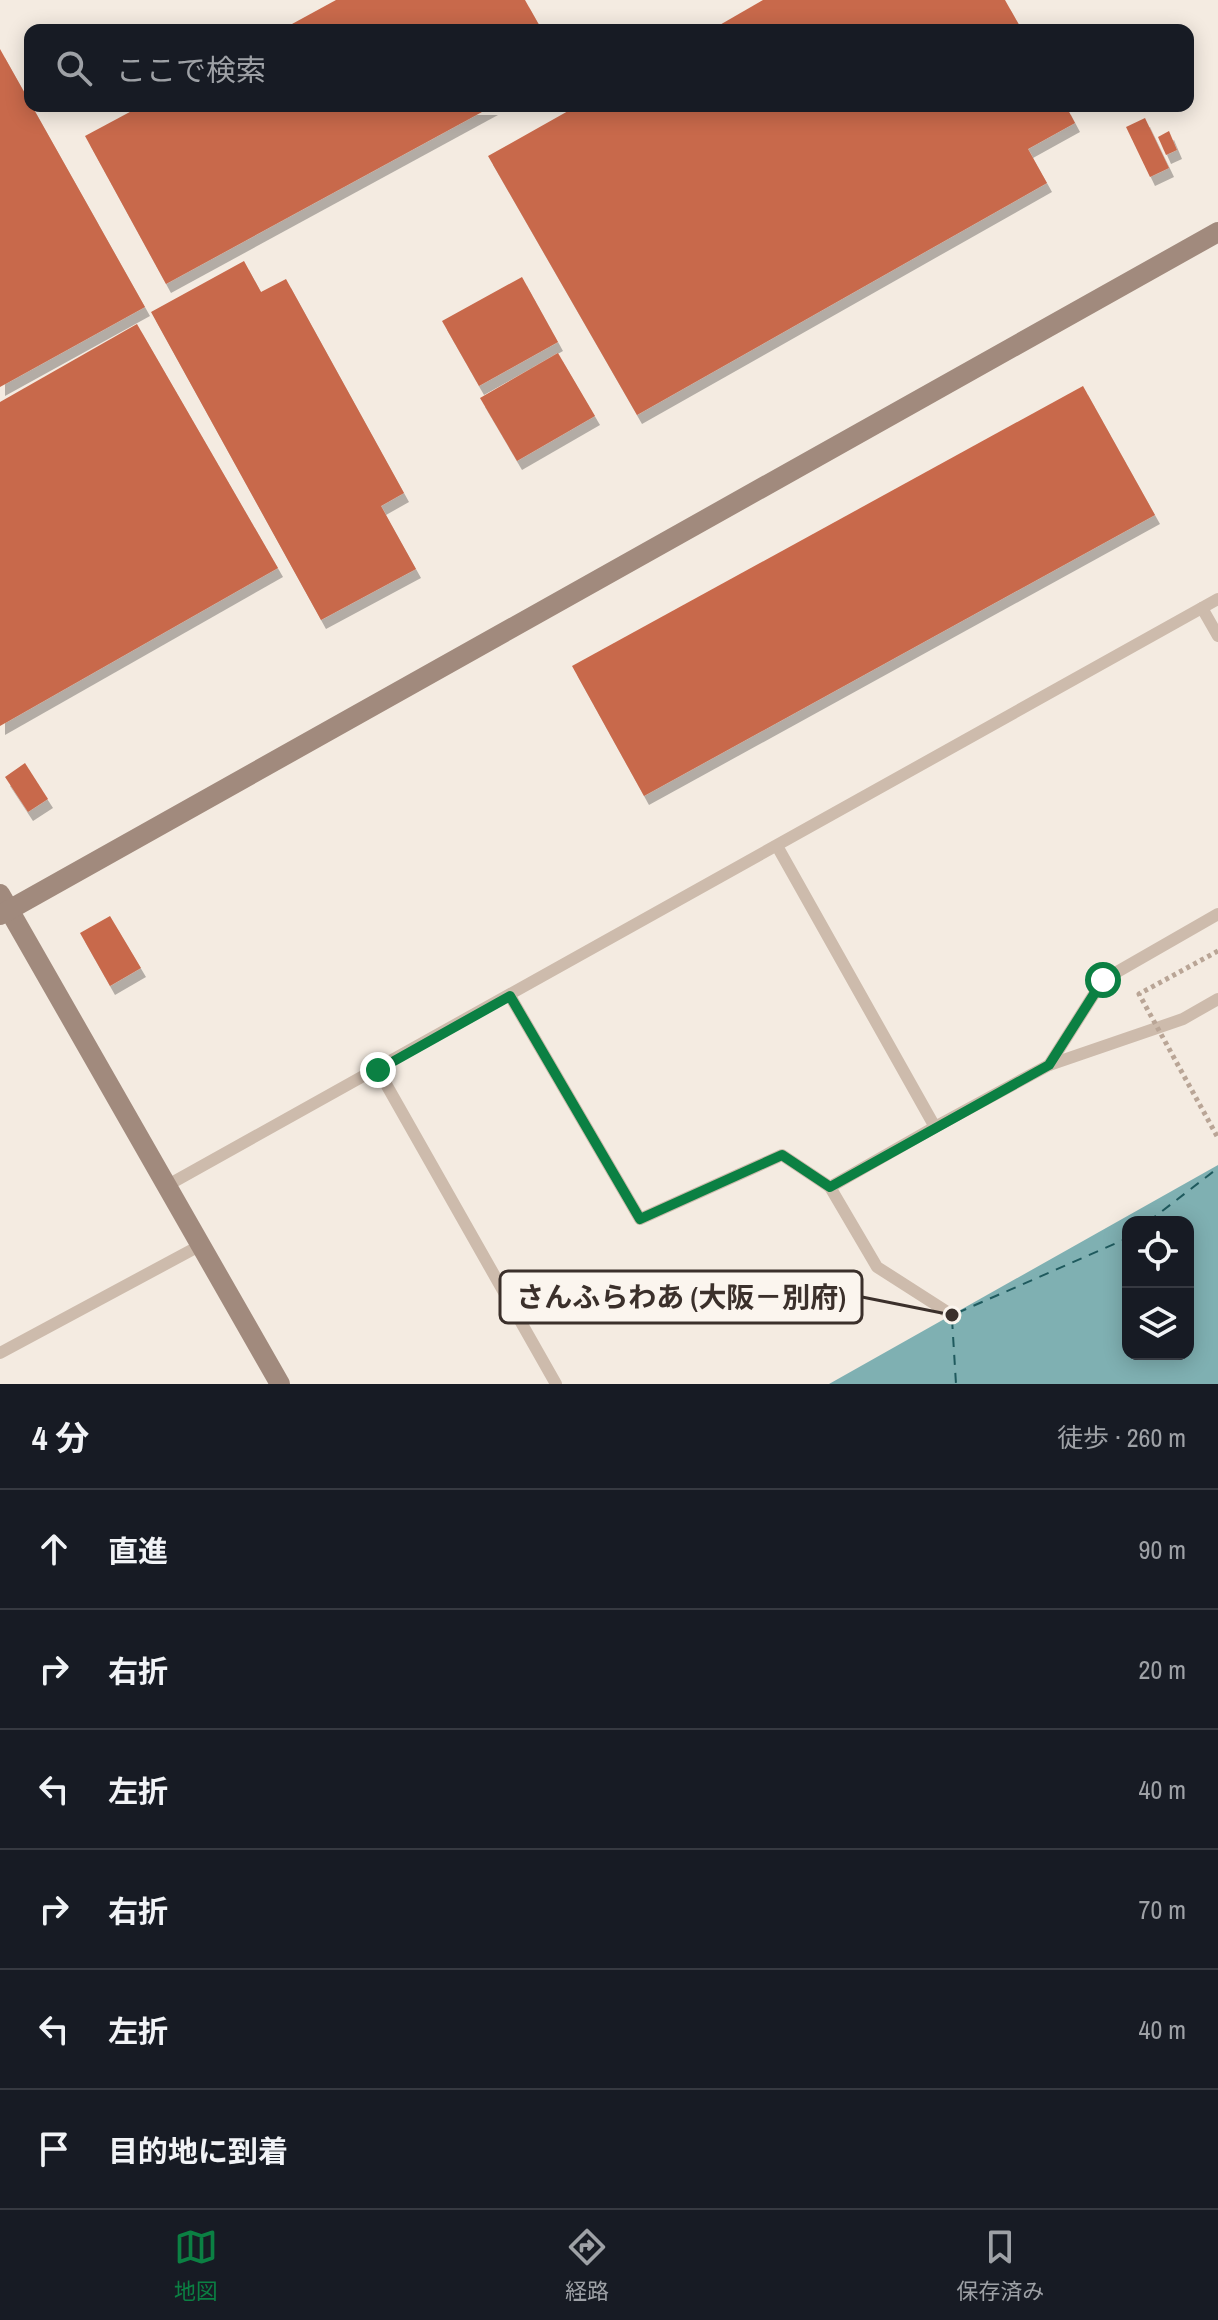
<!DOCTYPE html>
<html lang="ja">
<meta charset="utf-8">
<style>
:root{--surface:#171b24;--page:#242831;--text:#f1f3f6;--muted:#9ea1a6;--line:#363941;--accent:#0b8043}
body{margin:0;font-family:"Archivo Narrow","Noto Sans JP",sans-serif;background:var(--page);color:var(--text)}
.controls{position:absolute;right:24px;bottom:24px;display:grid;overflow:hidden;border-radius:16px;box-shadow:0 4px 20px #0003}
.controls button{width:72px;height:72px;display:grid;place-items:center;padding:0;border:0;border-bottom:2px solid var(--line);background:var(--surface);color:var(--text);font:40px sans-serif}
.stop{position:absolute;width:24px;height:24px;margin:-18px;border:6px solid #0b8043;border-radius:50%;background:#fff}
.stop.end{background:#0b8043;border-color:#fff;box-shadow:0 2px 8px #0008}
.list{margin:0;padding:0;list-style:none}
h2{display:flex;justify-content:space-between;align-items:center;height:104px;margin:0;padding:0 32px;font-size:34px}
h2 small{font-size:26px;font-weight:400;color:var(--muted)}
.list li{display:grid;grid-template-columns:52px 1fr auto;gap:24px;align-items:center;box-sizing:border-box;height:120px;padding:0 32px;border-top:2px solid var(--line)}
.list b{display:block;font-size:30px;white-space:nowrap}
.list em{font-size:26px;font-style:normal;color:var(--muted)}
.icon{flex:none;width:44px;height:44px;fill:none;stroke:currentColor;stroke-width:2;stroke-linecap:round;stroke-linejoin:round}
.map{position:relative;flex:none;width:1218px;height:1384px;overflow:hidden}
.search{position:absolute;background:var(--surface);box-shadow:0 4px 20px #0003;left:24px;right:24px;top:24px;height:88px;display:flex;align-items:center;gap:20px;box-sizing:border-box;padding:0 28px;border-radius:16px;color:var(--muted);font-size:30px}
.sheet{height:824px;background:var(--surface)}
nav{display:flex;justify-content:space-around;align-items:center;box-sizing:border-box;height:112px;border-top:2px solid var(--line);background:var(--surface);font-size:22px;color:var(--muted)}
nav a{display:grid;justify-items:center;gap:4px}
nav .on{color:var(--accent)}
.map>svg:first-child{display:block}
</style>
<div class="map">
<svg width="1218" height="1384" viewBox="0 0 1218 1384">
<defs>
<filter id="shadow"><feDropShadow dx="5" dy="9" stdDeviation="0" flood-color="#0004"/></filter>
</defs>
<rect width="100%" height="100%" fill="#f4ebe1"/>
<path fill="#7fb0b2" fill-rule="evenodd" d="M 1218,1165 L 1218,1384 L 829,1384 ZM 1128,1222 L 1188,1222 L 1188,1354 L 1128,1354 Z"/>
<g fill="none" stroke-linecap="round" stroke-linejoin="round">
<g stroke="#1f5a5e" stroke-width="2" stroke-dasharray="10 8" stroke-linecap="butt">
<polyline points="1148,1222 1218,1168"/>
<polyline points="957,1313 1128,1238"/>
<polyline points="952,1319 956,1384"/>
</g>
</g>
<g fill="#c8694b" filter="url(#shadow)">
<polygon points="336,0 525,0 542,30 281,30"/>
<polygon points="763,0 1005,0 1022,30 711,30"/>
<polygon points="0,49 145,307 0,387"/>
<polygon points="141,106 493,106 166,284 85,136"/>
<polygon points="577,106 1066,106 1075,123 1028,149 1047,183 637,415 488,156"/>
<polygon points="1145,118 1169,168 1150,177 1126,127"/>
<polygon points="1169,131 1177,150 1166,155 1158,137"/>
<polygon points="244,261 261,292 286,279 404,493 381,506 416,569 321,620 151,312"/>
<polygon points="522,277 558,342 479,386 442,321"/>
<polygon points="137,324 278,568 0,726 0,402"/>
<polygon points="558,353 595,416 517,461 480,398"/>
<polygon points="1083,386 1155,515 644,796 572,666"/>
<polygon points="25,763 48,799 28,812 5,777"/>
<polygon points="110,916 141,968 110,986 80,933"/>
</g>
<g fill="none" stroke-linecap="round" stroke-linejoin="round">
<g stroke="#cdbbac" stroke-width="12">
<polyline points="1202,608 1218,636"/>
<polyline points="777,846 935,1127 1049,1065 1183,1019 1218,999"/>
<polyline points="510,996 640,1219 782,1155 830,1187 935,1127"/>
<polyline points="1049,1065 1103,980 1218,914"/>
<polyline points="378,1070 556,1384"/>
<polyline points="168,1185 1218,599"/>
<polyline points="830,1187 877,1267 952,1315"/>
<polyline points="0,1353 201,1245"/>
</g>
<g stroke="#a18a7d" stroke-width="20">
<polyline points="0,894 280,1384"/>
<polyline points="0,915 1218,232"/>
</g>
<polyline stroke="#b9a596" stroke-width="5" stroke-dasharray="4 4" stroke-linecap="butt" points="1218,951 1139,994 1218,1138"/>
</g>
<g fill="none" stroke-linecap="round" stroke-linejoin="round">
<polyline stroke="#0b8043" stroke-width="10" points="378,1070 510,996 640,1219 782,1155 830,1187 1049,1065 1103,980"/>
</g>
<path fill="none" stroke="#3b302b" stroke-width="3" d="M952 1315L862 1297"/>
<circle fill="#3b302b" stroke="#fbf5ee" stroke-width="3" cx="952" cy="1315" r="8"/>
<rect fill="#fbf5ee" stroke="#3b302b" stroke-width="3" x="500" y="1271" width="362" height="52" rx="8"/>
<g font-size="28" text-anchor="middle" font-weight="bold" fill="#3b302b">
<text x="681" y="1307">さんふらわあ (大阪－別府)</text>
</g>
</svg>
<div class="controls">
<button><svg class="icon" aria-label="locate" viewBox="0 0 24 24"><circle cx="12" cy="12" r="6"/><path d="M12 2v4M12 18v4M2 12h4M18 12h4"/></svg></button>
<button><svg class="icon" aria-label="layers" viewBox="0 0 24 24"><path d="M12 4l9 5-9 5-9-5zM3 14l9 5 9-5"/></svg></button>
</div>
<div class="stop" style="left:1103px;top:980px"></div>
<div class="stop end" style="left:378px;top:1070px"></div>
<div class="search"><svg class="icon" aria-label="search" viewBox="0 0 24 24"><circle cx="10" cy="10" r="6"/><path d="M15 15l6 6"/></svg>ここで検索</div>
</div>
<section class="sheet">
<h2>4 分<small>徒歩 · 260 m</small></h2>
<ul class="list">
<li><svg class="icon" aria-label="ahead" viewBox="0 0 24 24"><path d="M12 20V5M6 11l6-6 6 6"/></svg><div><b>直進</b></div><em>90 m</em></li>
<li><svg class="icon" aria-label="right" viewBox="0 0 24 24"><path d="M7 20v-9h11M14 6l5 5-5 5"/></svg><div><b>右折</b></div><em>20 m</em></li>
<li><svg class="icon" aria-label="left" viewBox="0 0 24 24"><path d="M17 20v-9H6M10 6l-5 5 5 5"/></svg><div><b>左折</b></div><em>40 m</em></li>
<li><svg class="icon" aria-label="right" viewBox="0 0 24 24"><path d="M7 20v-9h11M14 6l5 5-5 5"/></svg><div><b>右折</b></div><em>70 m</em></li>
<li><svg class="icon" aria-label="left" viewBox="0 0 24 24"><path d="M17 20v-9H6M10 6l-5 5 5 5"/></svg><div><b>左折</b></div><em>40 m</em></li>
<li><svg class="icon" aria-label="arrive" viewBox="0 0 24 24"><path d="M6 21V4h12l-3 4 3 4H6"/></svg><div><b>目的地に到着</b></div></li>
</ul>
</section>
<nav>
<a class="on"><svg class="icon" aria-label="map" viewBox="0 0 24 24"><path d="M3 6l6-2 6 2 6-2v14l-6 2-6-2-6 2zM9 4v14M15 6v14"/></svg>地図</a>
<a><svg class="icon" aria-label="directions" viewBox="0 0 24 24"><path d="M12 3l9 9-9 9-9-9zM9 14v-3h6M13 9l2 2-2 2"/></svg>経路</a>
<a><svg class="icon" aria-label="saved" viewBox="0 0 24 24"><path d="M7 4h10v16l-5-4-5 4z"/></svg>保存済み</a>
</nav>
